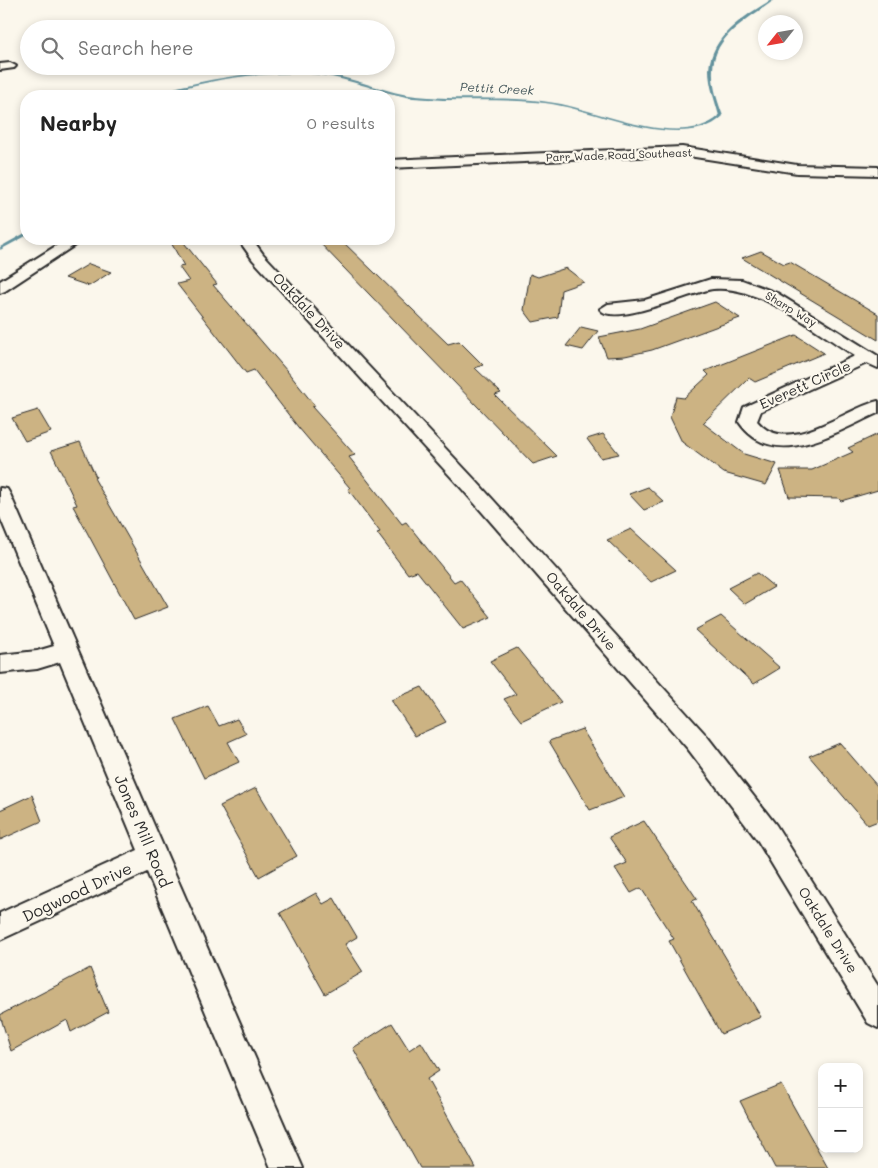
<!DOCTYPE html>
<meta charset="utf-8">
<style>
:root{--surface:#fff;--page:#f2f2f2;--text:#222;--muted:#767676;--line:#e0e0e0}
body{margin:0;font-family:Mali,sans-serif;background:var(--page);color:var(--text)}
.controls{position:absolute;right:15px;bottom:15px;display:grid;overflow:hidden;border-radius:10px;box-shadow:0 2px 8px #0003}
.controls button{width:45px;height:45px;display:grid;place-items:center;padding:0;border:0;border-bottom:1px solid var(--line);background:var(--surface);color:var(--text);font:25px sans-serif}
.compass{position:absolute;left:758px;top:15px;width:45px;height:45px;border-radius:50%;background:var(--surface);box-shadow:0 2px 8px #0003;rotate:239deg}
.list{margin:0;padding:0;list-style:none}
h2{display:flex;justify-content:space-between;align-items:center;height:65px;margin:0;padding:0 20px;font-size:21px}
h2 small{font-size:16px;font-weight:400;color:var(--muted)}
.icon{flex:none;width:28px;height:28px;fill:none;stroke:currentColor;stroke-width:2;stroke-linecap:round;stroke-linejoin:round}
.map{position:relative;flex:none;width:878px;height:1168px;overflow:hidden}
.search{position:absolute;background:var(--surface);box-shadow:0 2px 8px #0003;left:20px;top:20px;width:375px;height:55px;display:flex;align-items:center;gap:12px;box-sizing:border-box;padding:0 18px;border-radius:28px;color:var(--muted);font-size:19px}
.panel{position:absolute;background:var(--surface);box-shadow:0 2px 8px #0003;left:20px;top:90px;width:375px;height:155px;border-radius:20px}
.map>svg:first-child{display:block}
</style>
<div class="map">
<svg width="878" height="1168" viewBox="0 0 878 1168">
<rect width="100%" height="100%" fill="#fbf7ec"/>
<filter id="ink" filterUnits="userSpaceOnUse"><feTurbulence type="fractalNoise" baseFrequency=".02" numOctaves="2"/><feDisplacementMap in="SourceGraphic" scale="10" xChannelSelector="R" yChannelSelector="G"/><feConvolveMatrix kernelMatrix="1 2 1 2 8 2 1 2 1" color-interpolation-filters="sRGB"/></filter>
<g filter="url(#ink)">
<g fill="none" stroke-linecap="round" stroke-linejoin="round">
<g fill="#64929d" fill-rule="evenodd">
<path d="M 771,0 L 774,0 C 750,19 714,34 713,70 C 712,86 718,102 723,116 C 711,128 694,131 678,131 C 632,131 590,109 545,103 C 511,99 477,101 443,100 C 433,99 423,99 413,98 C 378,93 346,76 310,74 C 261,71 204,80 158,96 L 153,96 C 166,89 182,86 196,83 C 239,74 289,67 332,75 C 360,80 387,93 416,96 C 462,101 509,95 555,103 C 599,110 681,150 719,116 C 715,101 709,85 709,70 C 711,36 745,16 771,0 Z"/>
<polygon points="25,233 26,233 26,236 0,250 0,247"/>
</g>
</g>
<g fill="#ccb383" stroke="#2b2b2b">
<polygon points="169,239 181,239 217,284 213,285 287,371 315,406 312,407 355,455 349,457 402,524 406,522 454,582 460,579 491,617 463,629 417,571 408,574 377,533 380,532 348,489 350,488 298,427 254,370 246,373 177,284 189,281 179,267 184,266"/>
<polygon points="316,239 340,239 448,344 459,341 483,365 475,368 501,393 495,395 557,456 533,464"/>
<polygon points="761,251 784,264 790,262 878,314 878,340 742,258"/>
<polygon points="89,264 111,272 89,286 65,278"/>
<polygon points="566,268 584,282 561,290 558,317 533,322 524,310 530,274 538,277"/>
<polygon points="715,302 740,318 652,350 625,356 607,357 599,337 640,329"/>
<polygon points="581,327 598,331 583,350 566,346"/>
<polygon points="796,335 824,353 755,382 749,378 703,423 744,454 777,464 766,485 724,473 682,442 670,417 676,397 684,398 709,375 705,371"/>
<polygon points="38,410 51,432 25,441 12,418"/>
<polygon points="603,434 619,454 601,458 587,439"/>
<polygon points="878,434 878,490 841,501 838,498 789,497 780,470 812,470 853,452 848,448"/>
<polygon points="80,442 96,477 94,478 168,607 134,620 73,506 77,505 51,451"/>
<polygon points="648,487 664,502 644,510 629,494"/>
<polygon points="631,529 676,570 651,582 607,540"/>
<polygon points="757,573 774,587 745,604 728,588"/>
<polygon points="721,616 780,668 754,684 695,630"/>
<polygon points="517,648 561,702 521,721 504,699 516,694 490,661"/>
<polygon points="422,687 446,722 415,736 391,700"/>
<polygon points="208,706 219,726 237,719 246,734 228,742 239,762 204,778 175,719"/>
<polygon points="582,729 624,797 590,810 549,741"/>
<polygon points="840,743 878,787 878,821 868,825 809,756"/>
<polygon points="256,788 297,856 259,877 220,806"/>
<polygon points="32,795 42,821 0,840 0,810"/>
<polygon points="644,821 697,899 692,901 761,1017 721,1034 669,941 674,939 641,888 631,893 615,868 627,863 609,837"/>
<polygon points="316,893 323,904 334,898 357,937 345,944 363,972 325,994 280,913"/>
<polygon points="90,968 108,1012 71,1032 67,1020 11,1051 0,1015"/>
<polygon points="392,1023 409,1050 421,1042 439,1071 427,1079 476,1168 420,1168 353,1048"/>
<polygon points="781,1084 828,1168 775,1168 740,1101"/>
</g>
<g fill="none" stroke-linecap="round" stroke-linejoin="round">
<g stroke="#2b2b2b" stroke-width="4">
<g id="minor">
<polygon points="10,63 16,66 14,68 0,70 0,64"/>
<polygon points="682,147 797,165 878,167 878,175 797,173 682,155 389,168 389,160"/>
<polygon points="67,239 84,239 5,291 0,293 0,281"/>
<polygon points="238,239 252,239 263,254 477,482 706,735 776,825 878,986 878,1028 868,1023 758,841 688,749 463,490 253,260"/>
<path d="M 711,279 L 742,280 L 777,293 L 878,356 L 878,368 L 867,363 L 761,411 L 757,421 C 787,458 844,409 878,401 L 878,413 C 837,431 774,473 739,422 L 744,407 L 855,356 C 817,332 759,284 713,289 C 694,291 613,328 600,309 L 608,304 L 645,300 Z"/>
<polygon points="0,488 7,489 10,494 303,1168 271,1168 147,872 0,940 0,913 138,850 60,662 37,669 0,673 0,655 37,651 54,646 0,517"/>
</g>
</g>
<use href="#minor" fill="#fbf7ec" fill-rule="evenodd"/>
</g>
</g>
<g text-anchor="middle" stroke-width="4.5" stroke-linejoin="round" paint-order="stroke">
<g font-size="11" fill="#2b2b2b" stroke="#fbf7ec">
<text transform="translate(619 155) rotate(-2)" y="4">Parr Wade Road Southeast</text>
<text transform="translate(791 309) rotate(31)" y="4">Sharp Way</text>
</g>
<g font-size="12" font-style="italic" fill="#43565a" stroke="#fbf7ec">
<text transform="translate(497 89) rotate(3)" y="4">Pettit Creek</text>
</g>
<g font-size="14" fill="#2b2b2b" stroke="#fbf7ec">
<text transform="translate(309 311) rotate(47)" y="5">Oakdale Drive</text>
<text transform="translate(805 385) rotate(-24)" y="5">Everett Circle</text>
<text transform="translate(581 611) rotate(49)" y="5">Oakdale Drive</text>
<text transform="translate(828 930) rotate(58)" y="5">Oakdale Drive</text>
</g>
<g font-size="16" fill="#2b2b2b" stroke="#fbf7ec">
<text transform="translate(143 831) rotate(67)" y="6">Jones Mill Road</text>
<text transform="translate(77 892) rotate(-25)" y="6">Dogwood Drive</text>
</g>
</g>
</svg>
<div class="controls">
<button>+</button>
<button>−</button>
</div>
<svg class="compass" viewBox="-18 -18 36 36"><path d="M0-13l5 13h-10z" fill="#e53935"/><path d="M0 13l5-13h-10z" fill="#767676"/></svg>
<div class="search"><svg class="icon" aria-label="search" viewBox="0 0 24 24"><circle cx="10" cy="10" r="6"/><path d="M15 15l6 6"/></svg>Search here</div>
<section class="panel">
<h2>Nearby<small>0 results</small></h2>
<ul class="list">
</ul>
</section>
</div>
